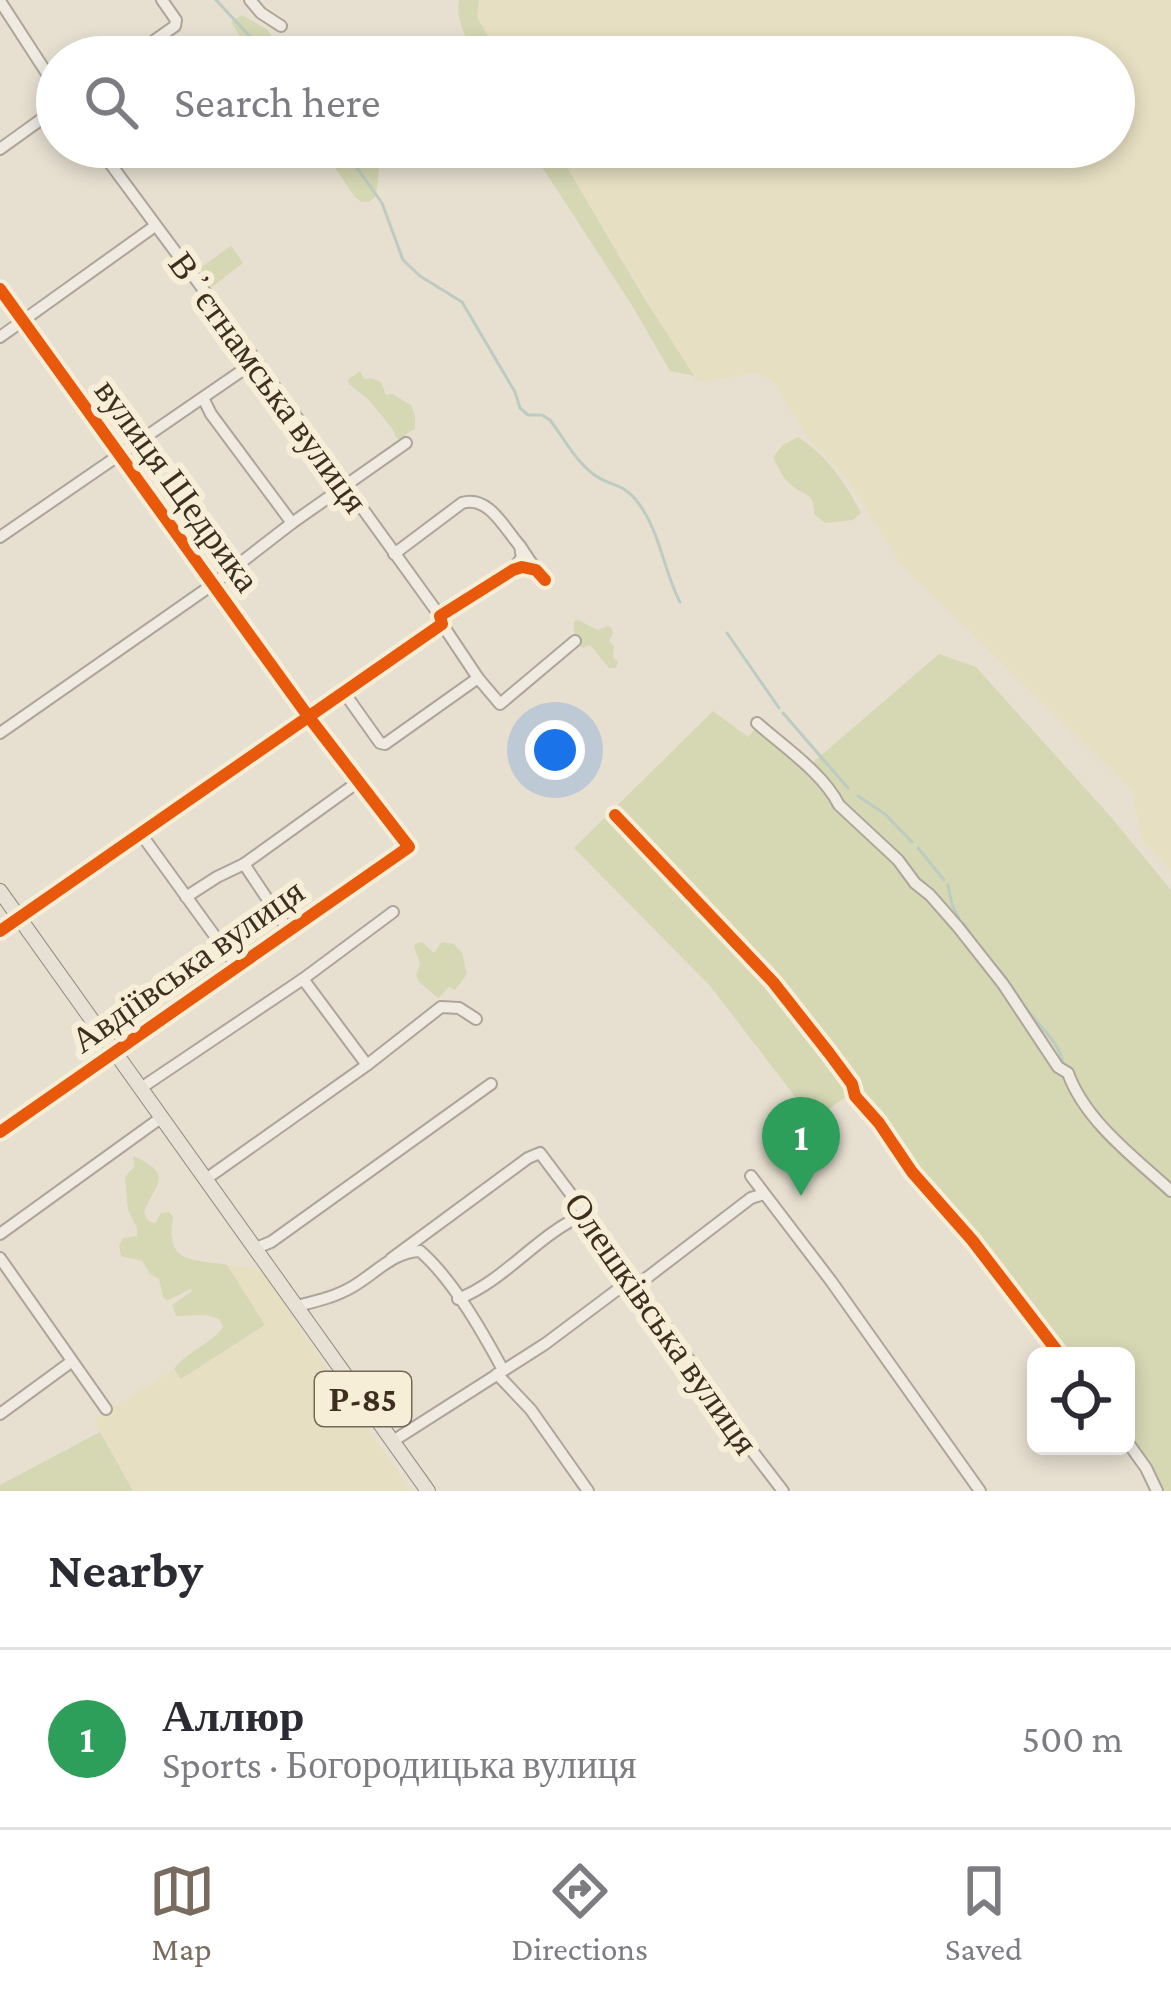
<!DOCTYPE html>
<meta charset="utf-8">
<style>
:root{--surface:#fff;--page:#f7f7f7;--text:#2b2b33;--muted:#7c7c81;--line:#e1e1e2;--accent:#786c5e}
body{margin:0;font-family:"Crimson Pro",serif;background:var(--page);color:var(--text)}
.controls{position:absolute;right:36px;bottom:36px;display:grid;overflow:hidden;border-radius:18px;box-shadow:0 6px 18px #0003}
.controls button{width:108px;height:108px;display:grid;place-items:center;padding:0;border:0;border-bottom:3px solid var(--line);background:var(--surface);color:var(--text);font:60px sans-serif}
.you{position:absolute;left:555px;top:750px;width:42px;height:42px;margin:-30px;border:9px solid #fff;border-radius:50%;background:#1a73e8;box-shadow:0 0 0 18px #1a73e833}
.badge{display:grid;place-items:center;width:78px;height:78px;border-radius:50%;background:var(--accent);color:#fff;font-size:39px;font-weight:700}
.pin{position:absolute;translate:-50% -99px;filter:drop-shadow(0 3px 6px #0008)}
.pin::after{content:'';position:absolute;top:63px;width:42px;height:36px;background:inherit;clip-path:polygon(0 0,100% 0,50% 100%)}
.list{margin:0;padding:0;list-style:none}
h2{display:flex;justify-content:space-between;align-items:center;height:156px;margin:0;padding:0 48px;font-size:51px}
h2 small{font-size:39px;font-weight:400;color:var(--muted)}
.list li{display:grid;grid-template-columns:78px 1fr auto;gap:36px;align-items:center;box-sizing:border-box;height:180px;padding:0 48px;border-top:3px solid var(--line)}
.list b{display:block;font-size:45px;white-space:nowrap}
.list p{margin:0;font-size:39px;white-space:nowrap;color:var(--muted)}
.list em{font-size:39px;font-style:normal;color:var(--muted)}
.icon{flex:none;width:66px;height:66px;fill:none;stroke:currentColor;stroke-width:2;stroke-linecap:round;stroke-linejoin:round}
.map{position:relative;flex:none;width:1171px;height:1491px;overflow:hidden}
.search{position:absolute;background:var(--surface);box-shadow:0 6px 18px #0003;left:36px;right:36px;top:36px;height:132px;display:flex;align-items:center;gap:30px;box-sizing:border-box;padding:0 42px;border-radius:66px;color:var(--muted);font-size:45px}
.sheet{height:336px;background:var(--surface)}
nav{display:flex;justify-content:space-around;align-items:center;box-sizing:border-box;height:168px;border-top:3px solid var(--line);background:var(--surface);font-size:33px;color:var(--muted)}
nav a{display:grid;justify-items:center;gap:6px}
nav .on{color:var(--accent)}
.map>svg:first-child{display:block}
</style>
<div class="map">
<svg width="1171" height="1491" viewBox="0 0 1171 1491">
<rect width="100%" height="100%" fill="#e7e0d1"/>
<g fill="#e6dfc2">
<polygon points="480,0 1171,0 1171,871 1142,841 1132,791 900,563 847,479 808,439 773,381 756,373 697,383 555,147 1114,147 1114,57 500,57 477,17"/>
<polygon points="227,1265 247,1266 262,1272 411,1491 133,1491 94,1420 174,1369 181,1379 265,1326"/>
</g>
<g fill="#d6d7b3">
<path d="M 459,0 L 479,0 L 477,17 L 500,57 L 477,57 C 467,40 455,20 459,0 Z"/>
<polygon points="242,15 268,30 283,57 253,57 231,22"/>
<polygon points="321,147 364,147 379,169 376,196 369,202 361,202 355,197"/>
<polygon points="529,147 555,147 640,291 694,376 670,371 630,302"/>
<polygon points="231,246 243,263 212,287 200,268"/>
<polygon points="360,371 364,379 371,378 381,382 386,395 392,394 411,405 415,416 415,429 406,434 404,439 400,441 395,436 394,431 370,401 349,384 348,380"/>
<path d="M 798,437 C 827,456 845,482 861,513 L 853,520 L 825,523 L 814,514 C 814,490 804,497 790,484 C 782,477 778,467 773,457 L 783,445 Z"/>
<path d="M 578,620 L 598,630 L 607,626 L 611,627 L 613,633 L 609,641 L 614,646 L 613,657 L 618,662 L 616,668 L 609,668 L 590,645 L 582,648 C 575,643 573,629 574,621 Z"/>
<polygon points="939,654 976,667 1111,817 1171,890 1171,1491 1156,1491 1126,1445 1126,1356 1057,1356 850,1094 813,1120 711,987 574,848 713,711 748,737 761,722 811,764"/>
<polygon points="422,942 434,953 442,942 454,944 462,953 467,974 455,990 449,987 438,998 419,982 416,976 420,963 414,947 415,944"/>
<path d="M 133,1156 C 178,1175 152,1186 144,1213 L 148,1220 L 155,1224 L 161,1213 L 169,1212 L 173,1217 C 164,1265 194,1259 227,1265 L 265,1325 L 181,1379 L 174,1369 C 187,1351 210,1345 223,1327 L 219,1319 L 206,1315 L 176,1316 L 172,1305 L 192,1291 L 190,1289 L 167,1301 L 163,1297 L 159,1279 L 150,1274 L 142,1261 L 121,1256 L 119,1246 L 123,1238 L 137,1236 L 137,1228 L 128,1210 L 125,1177 L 134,1167 Z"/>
<polygon points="100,1432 133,1491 0,1491 0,1485"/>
</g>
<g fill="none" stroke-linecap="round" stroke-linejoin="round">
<g stroke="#bcccc2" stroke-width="3">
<polyline points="216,0 269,57"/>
<path d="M 342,147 L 382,203 L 403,260 L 420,276 L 462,302 L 515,392 L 520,408 L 528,415 L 542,415 L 550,420 C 563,437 575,460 592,473 C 610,488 623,481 639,504 C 660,532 664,572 680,602"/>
<polyline points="727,633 779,708"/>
<polyline points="783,713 848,788"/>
<polyline points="858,796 885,814 912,842"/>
<polyline points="918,848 944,880"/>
<polyline points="948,885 952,905 959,918"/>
<polyline points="964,924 977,943"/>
<path d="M 994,964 C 1008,979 1013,988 1024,1005 C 1037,1025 1058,1039 1063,1063"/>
</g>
<g stroke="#ada599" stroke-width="14">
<g id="minor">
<polyline points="250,0 261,13 281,26"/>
<polyline points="0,1 57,89"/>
<polyline points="131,57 175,26 176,20 162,0"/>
<polyline points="98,147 251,354 440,616"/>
<polyline points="0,149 57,108"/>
<polyline points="0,289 308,716 409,847 0,1132"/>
<polyline points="0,337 155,226"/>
<polyline points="203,398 211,414 292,523"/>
<polyline points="0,537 256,361"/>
<path d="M 394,554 L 462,503 C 489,495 504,528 520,546"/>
<polyline points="515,567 522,557 520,546 536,570"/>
<polyline points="442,624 478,678 500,704 575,641"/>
<polyline points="343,691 380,743 385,744 478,678"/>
<path d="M 757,723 C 784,747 823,773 839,805 L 898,860 L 915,883 L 930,895 L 958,927 L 1003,984 L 1058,1067 L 1068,1073 C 1085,1121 1135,1158 1171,1191"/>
<polyline points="0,733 212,585 292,523 406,443"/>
<polyline points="615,815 773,982 829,1053 852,1084 855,1096 879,1123 912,1172 972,1240 1061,1356"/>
<polyline points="141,834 238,968"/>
<polyline points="244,864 288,930"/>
<polyline points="186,897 217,877 244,864 358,782"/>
<polyline points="0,931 442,624 440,616 513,570 522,567 536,570 545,580"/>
<polyline points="303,979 367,1065"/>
<polyline points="141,1088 303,979 393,912"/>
<polyline points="751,1176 831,1281 980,1491"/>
<polyline points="206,1179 367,1065 441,1007 459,1008 476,1019"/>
<polyline points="0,1234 162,1117"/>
<polyline points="256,1248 271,1242 491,1084"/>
<polyline points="0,1258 106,1409"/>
<polyline points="391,1259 528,1158 540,1153 612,1249 634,1286 671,1333 740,1435 783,1491"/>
<path d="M 458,1299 C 506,1280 538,1234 585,1214"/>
<path d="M 297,1306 C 317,1301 335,1297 352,1287 C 375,1274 392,1252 420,1251 C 453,1280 482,1331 503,1370"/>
<polyline points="497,1374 531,1410 588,1491"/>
<polyline points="0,1414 71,1362"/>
<polyline points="1126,1440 1146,1468 1157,1491"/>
<polyline points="393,1441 545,1344 617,1290 640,1283 751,1198 764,1194"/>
</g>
</g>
<g stroke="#928b80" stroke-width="16">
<polyline id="major" points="0,891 428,1491"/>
</g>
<use href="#minor" stroke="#efebe3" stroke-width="10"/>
<use href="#major" stroke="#e6e1d4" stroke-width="14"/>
<g stroke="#f7eed8" stroke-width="20">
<g id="cycleway">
<polyline points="0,289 308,716 409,847 0,1132"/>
<polyline points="615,815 773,982 829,1053 852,1084 855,1096 879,1123 912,1172 972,1240 1061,1356"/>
<polyline points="0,931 442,624 440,616 513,570 522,567 536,570 545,580"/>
</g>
</g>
<use href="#cycleway" stroke="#e8590c" stroke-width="12"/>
</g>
<g text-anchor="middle" stroke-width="12" stroke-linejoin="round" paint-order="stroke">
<rect fill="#f7eed8" stroke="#756857" stroke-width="3" x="315" y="1372" width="96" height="54" rx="9"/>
<g font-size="33" font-weight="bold" fill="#3d2e20">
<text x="363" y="1411">Р-85</text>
</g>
<g font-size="36" fill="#3d2e20" stroke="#f7eed8">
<text transform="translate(269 382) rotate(54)" y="13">Вʼєтнамська вулиця</text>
<text transform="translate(178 485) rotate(54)" y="13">вулиця Щедрика</text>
<text transform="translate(187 965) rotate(-35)" y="13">Авдіївська вулиця</text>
<text transform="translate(662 1323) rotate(55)" y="13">Олешківська вулиця</text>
</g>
</g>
</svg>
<div class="controls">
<button><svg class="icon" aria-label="locate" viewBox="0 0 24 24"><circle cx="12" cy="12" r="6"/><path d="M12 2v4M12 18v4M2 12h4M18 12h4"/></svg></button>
</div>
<div class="you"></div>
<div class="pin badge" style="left:801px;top:1196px;background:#2e9e5b">1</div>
<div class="search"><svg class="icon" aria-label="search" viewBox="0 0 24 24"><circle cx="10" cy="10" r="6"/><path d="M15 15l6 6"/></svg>Search here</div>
</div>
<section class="sheet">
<h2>Nearby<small></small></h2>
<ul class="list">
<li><span class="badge" style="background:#2e9e5b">1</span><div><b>Аллюр</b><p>Sports · Богородицька вулиця</p></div><em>500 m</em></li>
</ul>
</section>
<nav>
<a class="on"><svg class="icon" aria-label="map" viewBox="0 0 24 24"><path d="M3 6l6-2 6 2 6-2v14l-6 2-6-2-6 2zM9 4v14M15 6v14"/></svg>Map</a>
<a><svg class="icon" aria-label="directions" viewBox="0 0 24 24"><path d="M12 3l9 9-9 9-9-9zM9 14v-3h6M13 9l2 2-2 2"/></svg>Directions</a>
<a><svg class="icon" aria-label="saved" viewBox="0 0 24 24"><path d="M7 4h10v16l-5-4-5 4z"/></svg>Saved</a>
</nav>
